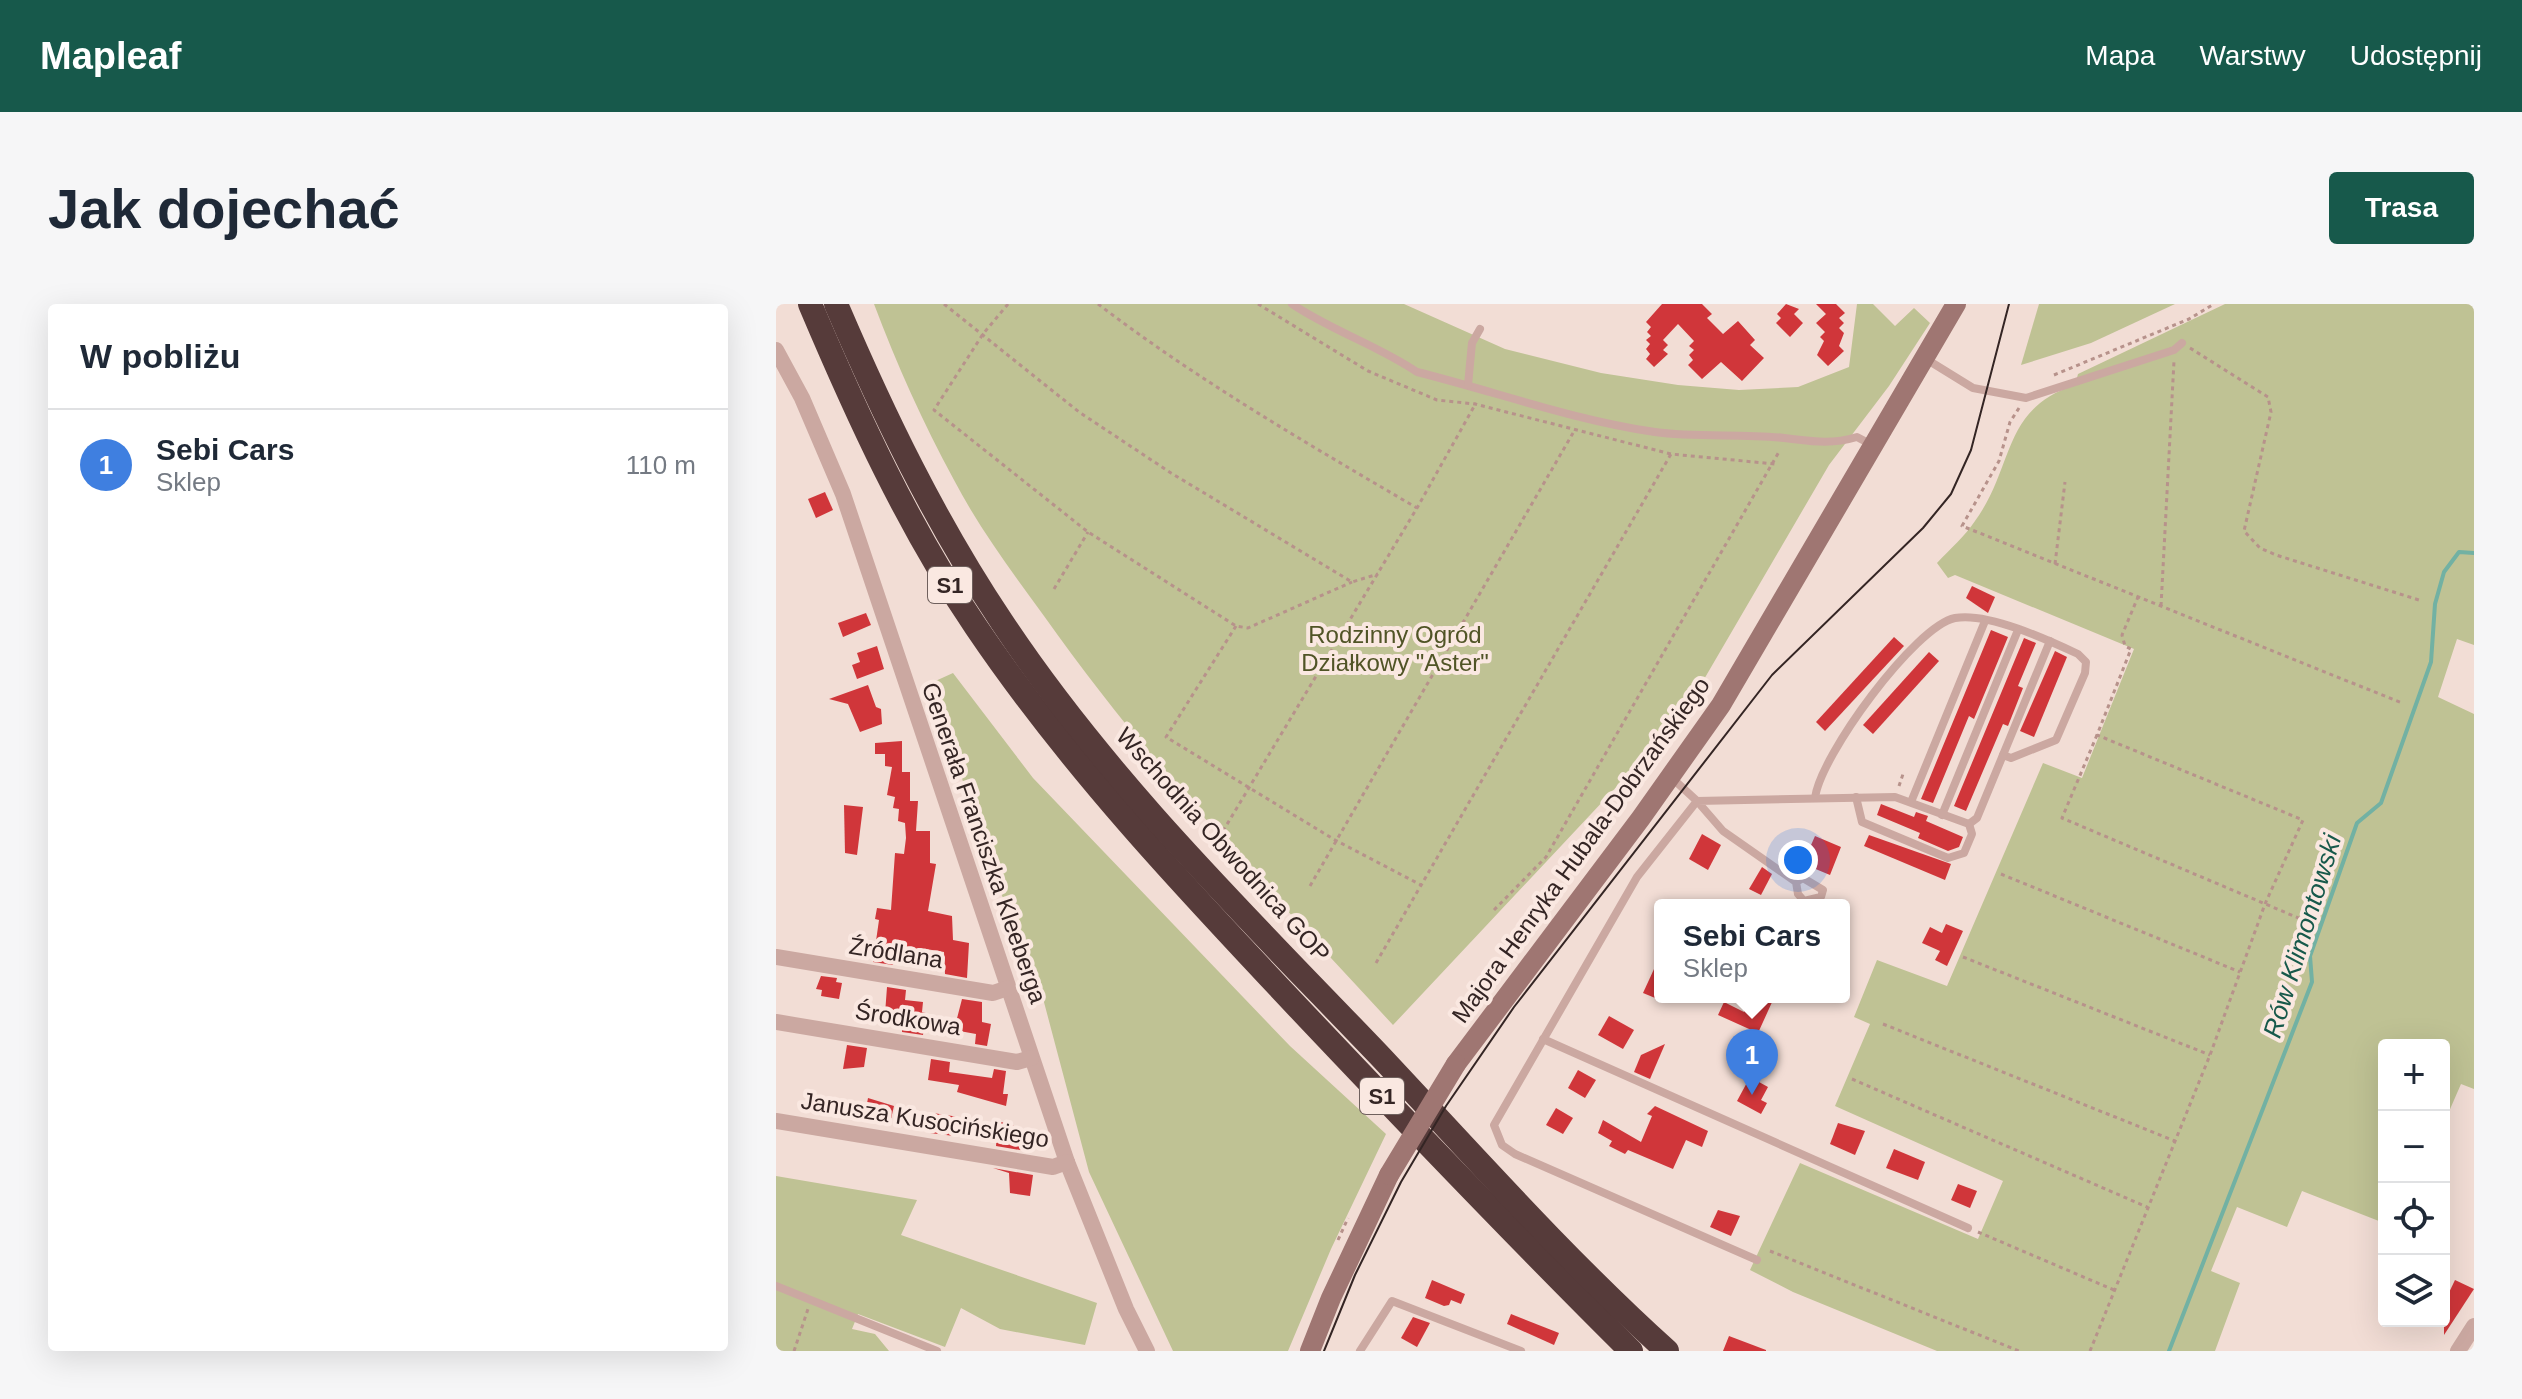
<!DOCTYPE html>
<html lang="pl">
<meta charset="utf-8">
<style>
:root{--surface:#fff;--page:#f6f6f7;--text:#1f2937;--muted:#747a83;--line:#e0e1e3;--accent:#17594b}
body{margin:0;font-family:Arial,sans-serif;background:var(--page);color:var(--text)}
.controls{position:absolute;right:24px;bottom:24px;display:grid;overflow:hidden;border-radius:8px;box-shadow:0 8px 32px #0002}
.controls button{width:72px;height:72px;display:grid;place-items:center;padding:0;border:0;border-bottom:2px solid var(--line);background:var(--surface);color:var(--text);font:40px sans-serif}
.you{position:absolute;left:1022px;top:556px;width:28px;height:28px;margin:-20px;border:6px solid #fff;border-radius:50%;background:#1a73e8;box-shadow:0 0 0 12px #1a73e833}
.badge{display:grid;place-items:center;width:52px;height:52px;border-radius:50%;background:var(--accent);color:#fff;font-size:26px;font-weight:700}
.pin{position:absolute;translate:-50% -66px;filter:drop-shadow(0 2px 4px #0008)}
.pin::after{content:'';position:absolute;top:42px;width:28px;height:24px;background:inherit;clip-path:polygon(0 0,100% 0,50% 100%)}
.popup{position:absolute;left:878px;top:595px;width:196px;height:104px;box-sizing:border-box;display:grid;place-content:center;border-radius:8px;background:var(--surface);filter:drop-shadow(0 2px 6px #0005);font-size:26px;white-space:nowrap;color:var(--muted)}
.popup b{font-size:30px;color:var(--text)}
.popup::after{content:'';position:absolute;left:50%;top:100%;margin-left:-16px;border:16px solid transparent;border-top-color:var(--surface)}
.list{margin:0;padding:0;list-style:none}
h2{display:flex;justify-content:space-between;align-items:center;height:104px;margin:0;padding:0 32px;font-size:34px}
h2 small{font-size:26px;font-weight:400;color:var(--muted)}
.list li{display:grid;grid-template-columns:52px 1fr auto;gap:24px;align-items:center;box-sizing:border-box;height:112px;padding:0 32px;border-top:2px solid var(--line)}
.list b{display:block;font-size:30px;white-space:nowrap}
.list p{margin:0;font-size:26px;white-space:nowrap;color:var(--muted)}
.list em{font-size:26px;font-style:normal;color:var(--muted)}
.icon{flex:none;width:44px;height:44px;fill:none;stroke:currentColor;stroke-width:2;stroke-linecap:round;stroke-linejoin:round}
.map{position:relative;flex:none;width:1698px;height:1047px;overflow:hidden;border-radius:8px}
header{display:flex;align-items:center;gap:48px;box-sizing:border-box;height:112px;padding:0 40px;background:var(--accent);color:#fff}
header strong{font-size:38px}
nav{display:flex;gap:44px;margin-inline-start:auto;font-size:28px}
.intro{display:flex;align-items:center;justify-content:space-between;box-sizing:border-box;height:192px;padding:0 48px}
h1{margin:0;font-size:56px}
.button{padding:20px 36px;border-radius:8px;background:var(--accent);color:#fff;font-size:28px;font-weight:700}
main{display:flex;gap:48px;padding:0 48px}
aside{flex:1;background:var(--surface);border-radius:8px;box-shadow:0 8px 32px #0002}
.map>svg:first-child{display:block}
</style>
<header>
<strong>Mapleaf</strong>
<nav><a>Mapa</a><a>Warstwy</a><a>Udostępnij</a></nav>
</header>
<div class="intro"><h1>Jak dojechać</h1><a class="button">Trasa</a></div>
<main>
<aside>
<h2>W pobliżu<small></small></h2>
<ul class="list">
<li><span class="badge" style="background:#3f7fe0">1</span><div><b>Sebi Cars</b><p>Sklep</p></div><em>110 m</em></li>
</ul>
</aside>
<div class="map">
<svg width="1698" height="1047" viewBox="0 0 1698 1047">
<rect width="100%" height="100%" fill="#f2ddd5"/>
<g fill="#bfc294">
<path d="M 98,0 L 628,0 L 729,45 L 825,69 L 902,81 L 963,86 L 1022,83 L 1073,63 L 1081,0 L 1097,0 L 1119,22 L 1138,4 L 1154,19 L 1113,82 L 1053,161 L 906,413 L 617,721 C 494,588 372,459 268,312 C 236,268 203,224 178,176 C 147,119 121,61 98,0 Z"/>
<polygon points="1263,0 1399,0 1315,39 1245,61"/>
<path d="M 1449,0 L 1698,0 L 1698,341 L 1681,335 L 1662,393 L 1698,410 L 1698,785 L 1685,780 L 1668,819 L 1668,741 L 1608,741 L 1608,919 L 1526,887 L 1511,923 L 1461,903 L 1435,967 L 1464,979 L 1439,1047 L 1161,1047 L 1017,988 L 974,966 L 1024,859 L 1202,935 L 1227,877 L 1059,802 L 1094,720 L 1078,713 L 1101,656 L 1171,682 L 1267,459 L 1306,474 L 1358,345 L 1179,271 L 1172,274 L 1161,259 C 1174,245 1189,232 1199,217 C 1239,162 1225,105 1299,81 L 1302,70 Z"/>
<polygon points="177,369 257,474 514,742 610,830 555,945 512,1047 397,1047 313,868 260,668 219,576 155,379"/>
<polygon points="0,872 141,896 125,931 321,999 309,1041 224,1025 185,1004 169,1043 82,1010 76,1025 99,1030 113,1047 0,1047"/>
</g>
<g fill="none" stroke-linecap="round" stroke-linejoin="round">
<polyline stroke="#72b1a3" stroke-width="4" points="1393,1047 1536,678 1534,652 1581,519 1605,499 1655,358 1659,300 1668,268 1683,248 1698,249"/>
</g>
<g fill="#d0363a">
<polygon points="886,0 926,0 936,10 931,14 947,30 962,17 979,36 974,41 988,54 966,77 945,58 926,75 912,61 917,56 913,51 918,46 913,42 918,37 902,20 887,36 892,41 887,46 892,50 878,63 870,55 874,50 870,45 874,40 870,36 875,32 871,28 875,23 870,18"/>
<polygon points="1010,0 1023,5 1018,10 1027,19 1014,33 1000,19 1005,14 1001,10"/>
<polygon points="1040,0 1060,0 1069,9 1063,14 1068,19 1063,24 1068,29 1063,42 1068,47 1052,62 1041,51 1048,37 1044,33 1049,28 1040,19 1050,10"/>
<polygon points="49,188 57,206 40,214 32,195"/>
<polygon points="1196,282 1219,293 1212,309 1190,294"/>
<polygon points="90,309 95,321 67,333 62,319"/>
<polygon points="1215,326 1232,333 1198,415 1193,412 1157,499 1145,495"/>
<polygon points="1118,333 1128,342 1049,427 1040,418"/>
<polygon points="1248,334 1260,339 1242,382 1247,384 1232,422 1227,420 1190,507 1178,502"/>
<polygon points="101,342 108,365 81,375 76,361 84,358 81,349"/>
<polygon points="1279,347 1291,353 1258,433 1244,427"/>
<polygon points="1153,348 1163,357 1097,430 1087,421"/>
<polygon points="92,381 100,403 105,405 106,420 84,428 72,400 53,395"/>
<polygon points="126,437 126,468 134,468 134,497 142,497 140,527 154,527 154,559 160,560 152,607 176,612 177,636 193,639 191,674 169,670 168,648 144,644 143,656 119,652 117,661 97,658 103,616 99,615 101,604 115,606 119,549 128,550 130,534 129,519 122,517 123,505 117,504 119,493 111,491 116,463 109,462 109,450 99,450 99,439"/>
<polygon points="1105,500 1138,513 1140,508 1152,512 1150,517 1187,533 1183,543 1172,547 1142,534 1144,529 1101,511"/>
<polygon points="68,501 87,503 81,551 69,549"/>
<polygon points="926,530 945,541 932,566 913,555"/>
<polygon points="1093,531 1175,560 1169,576 1088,542"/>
<polygon points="1039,532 1065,543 1054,571 1030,561 1028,567 1013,561 1021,543 1032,548"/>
<polygon points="986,563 996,570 985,591 973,585"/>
<polygon points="1170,620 1187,627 1171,662 1159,656 1164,647 1146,639 1154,623 1166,629"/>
<polygon points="884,652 884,696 867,689"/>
<polygon points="45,672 61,674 60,678 66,679 63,695 45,692 46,686 40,685"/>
<polygon points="111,683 130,686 129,696 147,698 146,708 150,709 147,731 126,728 126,716 109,710"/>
<polygon points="974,693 997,696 982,729 942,711 948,698 968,708"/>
<polygon points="186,695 206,698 206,718 215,720 211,742 199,740 200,730 178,726"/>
<polygon points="833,712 858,726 847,745 822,731"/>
<polygon points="889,740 874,775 858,768 865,751"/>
<polygon points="71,741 91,744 88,763 67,765"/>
<polygon points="155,755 174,758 173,768 216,774 218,765 230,767 227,790 232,790 230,802 181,788 183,781 152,776"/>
<polygon points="802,766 820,776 809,794 792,784"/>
<polygon points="974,773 992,783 985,796 991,799 985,810 961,797"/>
<polygon points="92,794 118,802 114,819 88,816"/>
<polygon points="879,802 932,827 926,843 910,836 897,865 852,846 849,850 833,842 836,837 822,829 827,816 865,838 876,812 871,810"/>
<polygon points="780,804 797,814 787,830 770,821"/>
<polygon points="157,809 189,814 186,833 154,829"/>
<polygon points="222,817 244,824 242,835 251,836 250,847 220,842"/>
<polygon points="1062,819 1089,827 1079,851 1054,840"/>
<polygon points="1118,845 1149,858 1142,876 1110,864"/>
<polygon points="217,864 257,871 254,892 234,889 233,869"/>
<polygon points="1182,880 1201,887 1194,904 1175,896"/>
<polygon points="942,906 964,912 955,932 934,923"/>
<polygon points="656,976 689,990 685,1000 675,996 673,1001 668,1002 649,994"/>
<polygon points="1679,976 1698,985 1668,1031 1668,999"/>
<polygon points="735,1010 783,1029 778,1041 731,1020"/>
<polygon points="637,1013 654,1019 641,1043 625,1034"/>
<polygon points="953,1032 990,1046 990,1047 947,1047"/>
</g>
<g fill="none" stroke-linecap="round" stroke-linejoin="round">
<g stroke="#b7928b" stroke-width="3" stroke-dasharray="4 4" stroke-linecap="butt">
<polyline points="168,0 303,108 395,169 576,278 602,270"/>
<polyline points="232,0 207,30 158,106 312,228 460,322 472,324 576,278"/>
<path d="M 322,0 C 423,77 532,140 641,204"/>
<polyline points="482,0 592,67 661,96 699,100 895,150 999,160"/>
<polyline points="1414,44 1492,93 1495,108 1468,227 1484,244 1500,251 1643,296"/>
<polyline points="1278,71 1413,15 1438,0"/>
<polyline points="1243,104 1234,118 1223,157 1186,222 1626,399"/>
<polyline points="1279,260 1289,178"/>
<polyline points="278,285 312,228"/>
<polyline points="1385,302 1398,57"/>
<polyline points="460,322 390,433 559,536 645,581"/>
<polyline points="1321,431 1286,514 1532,618"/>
<polyline points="1123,482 1128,467"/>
<polyline points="447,527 641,204 700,99"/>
<polyline points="1225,570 1464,668"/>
<polyline points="534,582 797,129"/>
<polyline points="718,606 770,553 1004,146"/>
<polyline points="1187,653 1434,751"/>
<polyline points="600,659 895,150"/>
<polyline points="1107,720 1399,837"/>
<polyline points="1076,775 1371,903"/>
<polyline points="1202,928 1338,986"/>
<polyline points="562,936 572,914"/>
<polyline points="994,947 1243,1047"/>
<polyline points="18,1047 32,1005"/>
<polyline points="1314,1047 1434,751 1489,600 1527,516 1321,431 1355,345 1349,342 1346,331 1362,293"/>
</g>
<g stroke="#cba8a1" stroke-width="8">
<path d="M 516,0 C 556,27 601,41 641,68 C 721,88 797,116 879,128 C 922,134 966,129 1008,134 C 1035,137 1054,141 1081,133 L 1098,142"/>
<polyline points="1150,55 1197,84 1250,94 1398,46 1406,39"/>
<polyline points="692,81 696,39 704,25"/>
<polyline points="896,474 921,497 861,573 718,821 726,841 739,850 981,956"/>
<polyline points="1080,493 1086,518 1172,554 1188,549 1196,530 1193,520"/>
<path d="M 1039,494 C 1044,452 1139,322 1179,314 C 1212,308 1272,336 1302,350 L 1310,358 L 1309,369 L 1280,436 L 1235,454 L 1227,451"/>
<polyline points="1135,498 1209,317"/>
<polyline points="1166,511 1242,326"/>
<polyline points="1193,520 1201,514 1274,337"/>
<polyline points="1020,578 1027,574 1047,586 1045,593 1028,597 1022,590 1020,578 947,527 921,497 1119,493 1193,520"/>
<polyline points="767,735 1192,924"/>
<polyline points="0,982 161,1047"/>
<polyline points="584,1047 616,997 745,1047"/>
</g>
<g stroke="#cba8a1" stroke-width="16">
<polyline points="0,46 26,94 67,190 291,858 350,1005 371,1047"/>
<polyline points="0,653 217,689 232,684"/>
<polyline points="0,718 241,758 255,754"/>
<polyline points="0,817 277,863 291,858"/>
<polyline points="1682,1047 1698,1022"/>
</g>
<g stroke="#9f7672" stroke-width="20">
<polyline points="680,760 865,514 945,401 1180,0"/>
<polyline points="534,1047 555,994 613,871"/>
</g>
<g stroke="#563b3a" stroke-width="24">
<path d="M 34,0 C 81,111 132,223 200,323 C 296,465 414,589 531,713 C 638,826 745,938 855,1047"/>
<path d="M 60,0 C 107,110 159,218 226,318 C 332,478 471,613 603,751 C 697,851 789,955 891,1047"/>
</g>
<polyline stroke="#342524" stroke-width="2" points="548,1047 579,971 625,878 670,802 738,703 996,371 1147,224 1175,190 1195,146 1233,0"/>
<polyline stroke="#9f7672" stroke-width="20" points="613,871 680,760"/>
</g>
<g text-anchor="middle" stroke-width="8" stroke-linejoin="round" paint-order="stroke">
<g fill="#fae8e1" stroke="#6f605d" stroke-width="2">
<rect x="152" y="263" width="44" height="36" rx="6"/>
<rect x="584" y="774" width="44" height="36" rx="6"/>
</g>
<g font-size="22" font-weight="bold" fill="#342524">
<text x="174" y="289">S1</text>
<text x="606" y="800">S1</text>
</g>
<g font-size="24" fill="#505426" stroke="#fae8e1">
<text x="619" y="339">Rodzinny Ogród<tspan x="619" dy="28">Działkowy "Aster"</tspan></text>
</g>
<g font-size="24" fill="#342524" stroke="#fae8e1">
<text transform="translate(208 539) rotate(71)" y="8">Generała Franciszka Kleeberga</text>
<text transform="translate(447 541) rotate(48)" y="8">Wschodnia Obwodnica GOP</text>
<text transform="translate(805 546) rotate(-54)" y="8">Majora Henryka Hubala-Dobrzańskiego</text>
<text transform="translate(120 649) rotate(9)" y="8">Źródlana</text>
<text transform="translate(132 715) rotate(9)" y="8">Środkowa</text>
<text transform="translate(149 816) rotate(9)" y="8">Janusza Kusocińskiego</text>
</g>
<g font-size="26" font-style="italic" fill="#17594b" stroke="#fae8e1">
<text transform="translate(1526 632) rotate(-73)" y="9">Rów Klimontowski</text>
</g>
</g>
</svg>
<div class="controls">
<button>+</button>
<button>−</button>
<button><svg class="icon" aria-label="locate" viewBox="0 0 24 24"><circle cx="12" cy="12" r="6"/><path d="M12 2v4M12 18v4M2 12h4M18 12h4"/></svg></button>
<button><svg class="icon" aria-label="layers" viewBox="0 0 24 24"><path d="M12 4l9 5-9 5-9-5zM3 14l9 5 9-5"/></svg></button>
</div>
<div class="you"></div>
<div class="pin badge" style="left:976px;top:791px;background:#3f7fe0">1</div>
<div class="popup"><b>Sebi Cars</b>Sklep</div>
</div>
</main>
